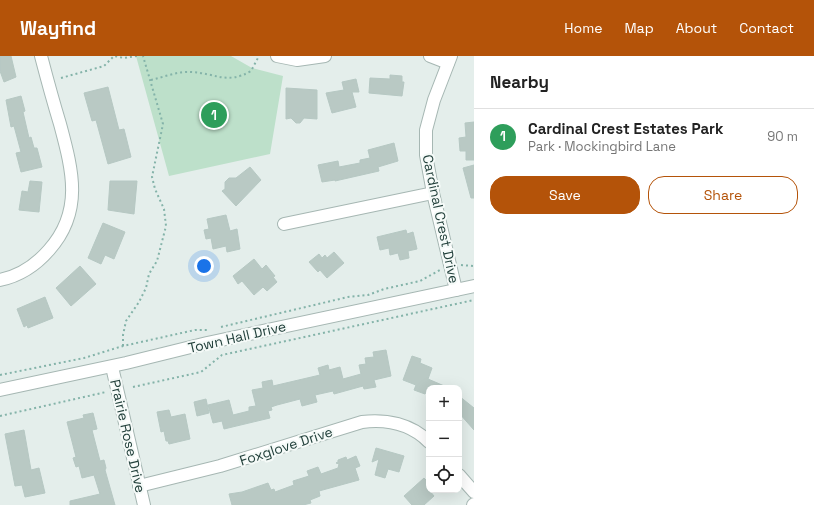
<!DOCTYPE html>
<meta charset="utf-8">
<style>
:root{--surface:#fff;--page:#f6f6f6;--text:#222;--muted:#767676;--line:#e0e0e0;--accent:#b45309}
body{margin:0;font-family:"Space Grotesk",sans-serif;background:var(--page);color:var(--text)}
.controls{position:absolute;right:12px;bottom:12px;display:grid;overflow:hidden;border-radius:8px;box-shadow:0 4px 16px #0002}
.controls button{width:36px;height:36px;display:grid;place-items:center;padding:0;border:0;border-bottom:1px solid var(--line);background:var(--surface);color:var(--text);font:20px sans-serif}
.you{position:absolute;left:204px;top:210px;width:14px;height:14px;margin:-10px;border:3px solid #fff;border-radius:50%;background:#1a73e8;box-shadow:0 0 0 6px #1a73e833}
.badge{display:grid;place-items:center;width:26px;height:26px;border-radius:50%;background:var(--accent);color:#fff;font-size:13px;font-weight:700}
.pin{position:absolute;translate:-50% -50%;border:2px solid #fff;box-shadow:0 1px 4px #0006}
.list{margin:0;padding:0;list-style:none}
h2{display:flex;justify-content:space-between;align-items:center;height:52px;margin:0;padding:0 16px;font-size:17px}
h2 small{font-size:13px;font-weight:400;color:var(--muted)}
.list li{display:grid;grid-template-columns:26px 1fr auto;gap:12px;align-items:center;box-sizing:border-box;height:56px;padding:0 16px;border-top:1px solid var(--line)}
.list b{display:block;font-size:15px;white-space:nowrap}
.list p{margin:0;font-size:13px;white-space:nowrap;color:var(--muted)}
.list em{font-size:13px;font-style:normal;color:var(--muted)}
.actions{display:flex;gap:8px;padding:12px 16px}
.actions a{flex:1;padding:9px 0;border:1px solid var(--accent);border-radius:16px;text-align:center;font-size:14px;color:var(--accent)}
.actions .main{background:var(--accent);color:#fff}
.icon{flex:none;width:22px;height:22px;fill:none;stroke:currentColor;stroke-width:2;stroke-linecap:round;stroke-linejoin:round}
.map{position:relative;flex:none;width:474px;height:449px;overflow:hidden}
header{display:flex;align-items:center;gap:24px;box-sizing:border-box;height:56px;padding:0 20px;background:var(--accent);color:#fff}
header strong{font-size:19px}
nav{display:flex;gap:22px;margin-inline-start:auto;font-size:14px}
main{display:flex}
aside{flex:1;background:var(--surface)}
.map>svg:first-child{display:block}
</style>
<header>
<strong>Wayfind</strong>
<nav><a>Home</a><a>Map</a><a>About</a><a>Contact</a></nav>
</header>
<main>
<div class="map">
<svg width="474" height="449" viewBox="0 0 474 449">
<rect width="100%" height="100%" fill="#e4eeeb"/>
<polygon fill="#bde0ca" points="136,0 231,0 252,12 283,20 270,98 169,120"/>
<g fill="#b9c9c4" stroke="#b6c8c3">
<polygon points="0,0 11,0 16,21 4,26 0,15"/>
<polygon points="390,19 402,20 402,26 404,26 402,40 369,37 370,22 390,23"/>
<polygon points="356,23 359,36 352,36 356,51 332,57 326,37 344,34 342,26"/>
<polygon points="108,31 119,74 124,73 131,101 108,108 96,64 92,65 84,37"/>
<polygon points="286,32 317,34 317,63 304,62 300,67 296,67 291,62 286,63"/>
<polygon points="21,40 25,55 23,56 29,82 31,81 34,92 37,92 42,111 21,116 16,97 21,96 14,70 11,71 6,44"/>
<polygon points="474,66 474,104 466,104 466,95 460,95 459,82 466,81 465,67"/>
<polygon points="394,87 398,105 378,111 379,115 335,125 335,124 322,126 318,109 338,105 339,111 360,107 360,104 370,102 368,94"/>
<polygon points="474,109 474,142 471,142 463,112"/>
<polygon points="250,111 261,124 236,150 222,135 225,133 225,126 229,122 236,122"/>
<polygon points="30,125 42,126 39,156 19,154 22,135 28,136"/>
<polygon points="110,125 137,125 134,158 108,154"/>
<polygon points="226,159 230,175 237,173 240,193 227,196 226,190 213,193 211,182 206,183 204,174 209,173 207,163"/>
<polygon points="103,167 125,176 114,203 105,199 101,208 88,202"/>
<polygon points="406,174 407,178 413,176 417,193 408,195 409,202 400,204 398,197 390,199 389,192 380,194 377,181"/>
<polygon points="334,196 344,207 327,222 320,214 318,216 309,206 319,198 322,202 325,199 327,202"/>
<polygon points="254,203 262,213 266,209 275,220 273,221 277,226 267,235 263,231 254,239 242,225 238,228 233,220"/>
<polygon points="80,210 96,228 71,250 56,232"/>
<polygon points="45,241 53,262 28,272 27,269 24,271 17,253"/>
<polygon points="386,294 391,320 374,324 376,331 364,333 363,330 334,338 333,335 315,339 317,346 302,350 300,343 277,349 271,351 272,354 268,355 270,362 224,373 222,365 213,367 208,349 229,344 233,359 249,355 249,351 256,350 252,334 263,332 262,326 272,324 273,330 320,319 318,312 328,309 329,314 340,311 343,323 361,318 359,309 366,308 365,302 374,301 373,296"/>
<polygon points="412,300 421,303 420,307 432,312 428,323 449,332 429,332 429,337 426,336 425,338 414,334 416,329 403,324"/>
<polygon points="459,340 474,352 474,374 459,357"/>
<polygon points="206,343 209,357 197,360 194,346"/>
<polygon points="169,354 171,361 185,358 190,383 169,388 168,385 166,385 164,375 161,376 157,356"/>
<polygon points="93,357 97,373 92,374 100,405 104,404 106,412 105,414 115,449 70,449 70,445 100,438 94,419 82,422 79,410 76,411 73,402 76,401 67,366 84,362 83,359"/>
<polygon points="24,374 31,414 39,412 45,437 25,441 22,429 15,430 5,378"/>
<polygon points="376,392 404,400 399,416 388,413 385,422 375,419 379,403 372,406"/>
<polygon points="356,400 360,410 355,412 359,424 319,435 320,440 310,444 311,447 303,449 232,449 229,438 242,436 268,427 271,434 274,433 275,436 294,429 293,425 309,420 307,415 318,411 321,418 338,412 339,408 336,407 338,406 338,404 346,401 347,404"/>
<polygon points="424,422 429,427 429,434 434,440 424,449 412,449 404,440"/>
</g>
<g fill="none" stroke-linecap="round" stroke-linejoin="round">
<g stroke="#a6b7b3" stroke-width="14">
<g id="street">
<polyline points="277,0 297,4 325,0"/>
<polyline points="430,0 448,7"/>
<polyline points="451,0 434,44 426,74 426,99 433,137 456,234"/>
<polyline points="284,168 433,137"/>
<path d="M 0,224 C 19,220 36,209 49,194 C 84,155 72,113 60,68 C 53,45 47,23 41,0"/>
<polyline points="112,311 144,449"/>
<polyline points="0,334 126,307 207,287 474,230"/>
<polyline points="459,419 474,436"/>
<path d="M 139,430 L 220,410 L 362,366 C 386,363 411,368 429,386"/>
<polyline points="473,449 474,448"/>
</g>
</g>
<g stroke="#84b3a9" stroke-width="2" stroke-dasharray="2 3" stroke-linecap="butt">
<polyline points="61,22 104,10 114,0 124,2 137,0"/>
<path d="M 151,24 C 164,21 178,15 191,16 C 215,17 227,29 251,15 L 259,0"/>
<polyline points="461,209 474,210"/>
<polyline points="221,271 348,241 368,239 384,233 420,225 440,214"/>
<polyline points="123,290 123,279 126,265 139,246 146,232 149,218 157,205 166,170 164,153 155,133 152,121 163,68 143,0"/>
<polyline points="0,319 84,302 123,290 195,274 208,274"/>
<polyline points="133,331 201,316 222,299 474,244"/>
<polyline points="0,360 106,336"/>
</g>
<use href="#street" stroke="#fff" stroke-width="12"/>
</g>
<g text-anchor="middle" stroke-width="4" stroke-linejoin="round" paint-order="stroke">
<g font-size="14" fill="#23413c" stroke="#f5faf8">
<text transform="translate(441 163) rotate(78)" y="5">Cardinal Crest Drive</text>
<text transform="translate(237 281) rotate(-13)" y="5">Town Hall Drive</text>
<text transform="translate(128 380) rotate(77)" y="5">Prairie Rose Drive</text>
<text transform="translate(286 390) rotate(-18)" y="5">Foxglove Drive</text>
</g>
</g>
</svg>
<div class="controls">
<button>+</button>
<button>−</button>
<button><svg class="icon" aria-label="locate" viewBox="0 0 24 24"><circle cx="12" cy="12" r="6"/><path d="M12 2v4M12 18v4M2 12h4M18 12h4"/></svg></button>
</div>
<div class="you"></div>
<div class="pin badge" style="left:214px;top:59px;background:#2e9e5b">1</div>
</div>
<aside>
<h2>Nearby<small></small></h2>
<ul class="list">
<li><span class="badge" style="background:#2e9e5b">1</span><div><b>Cardinal Crest Estates Park</b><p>Park · Mockingbird Lane</p></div><em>90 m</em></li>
</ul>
<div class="actions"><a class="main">Save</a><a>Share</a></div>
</aside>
</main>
